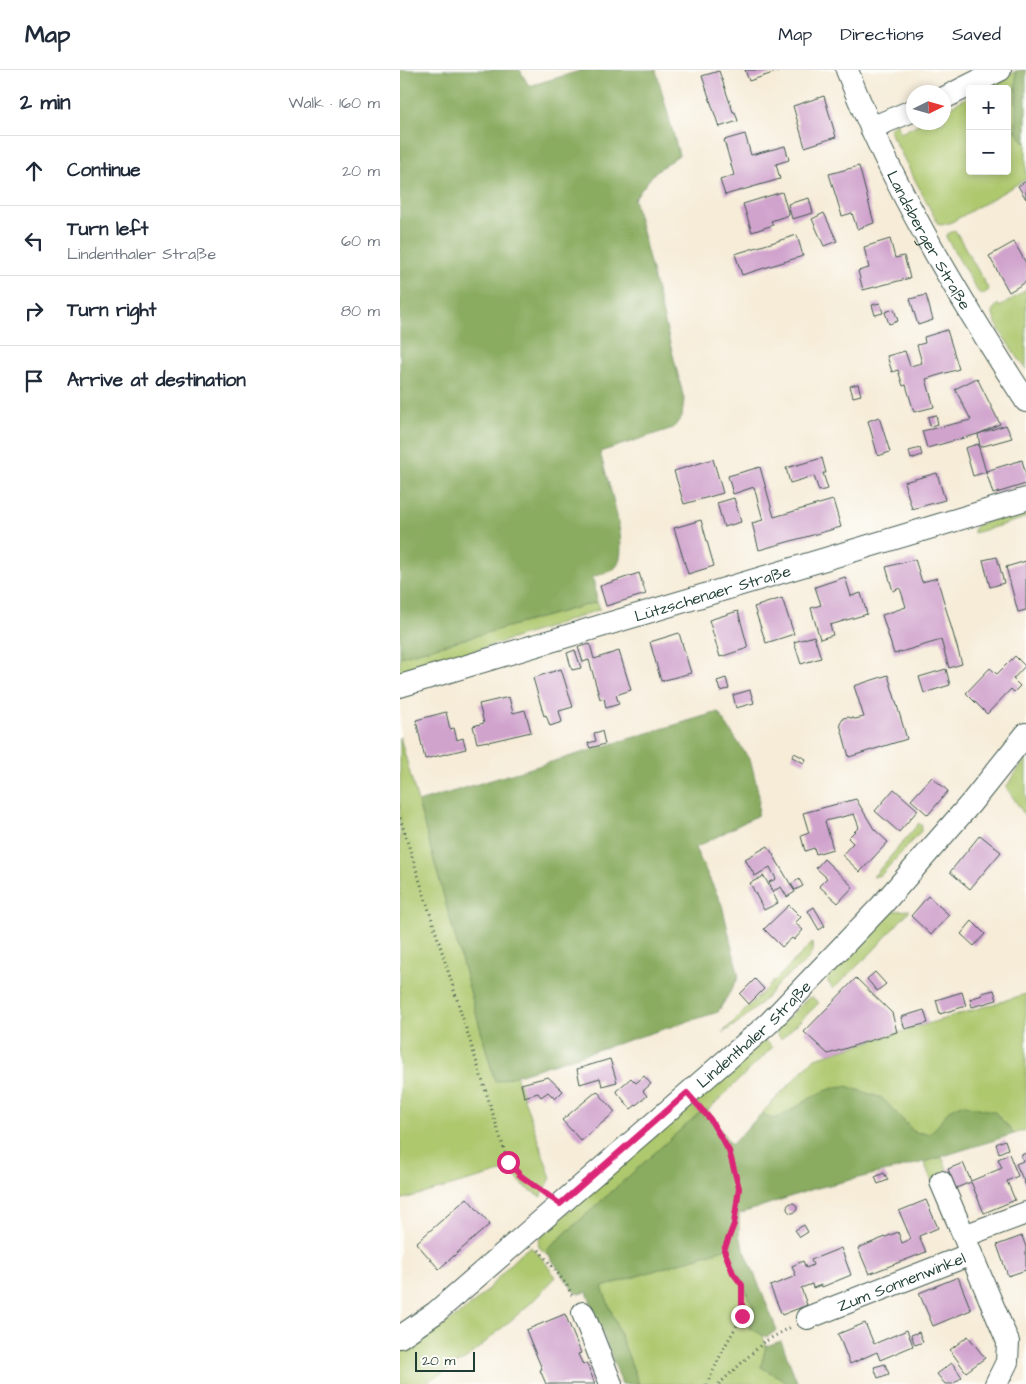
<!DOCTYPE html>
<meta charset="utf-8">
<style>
:root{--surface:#fff;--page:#f2f2f3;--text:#1f2937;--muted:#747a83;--line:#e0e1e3}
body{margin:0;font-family:"Architects Daughter",sans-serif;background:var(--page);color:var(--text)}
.controls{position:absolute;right:15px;top:15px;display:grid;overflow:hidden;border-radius:5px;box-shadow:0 2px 8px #0003}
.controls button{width:45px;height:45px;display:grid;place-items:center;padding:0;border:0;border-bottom:1px solid var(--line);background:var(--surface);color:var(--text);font:25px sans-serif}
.compass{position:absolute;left:506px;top:15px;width:45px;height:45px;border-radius:50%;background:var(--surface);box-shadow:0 2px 8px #0003;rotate:85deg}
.scale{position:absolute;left:15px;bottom:12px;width:60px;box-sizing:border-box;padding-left:5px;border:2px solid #1f3d34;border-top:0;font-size:14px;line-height:18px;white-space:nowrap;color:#1f3d34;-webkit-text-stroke:4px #fdfcf7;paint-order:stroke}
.stop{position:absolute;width:15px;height:15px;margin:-11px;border:4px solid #db2777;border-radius:50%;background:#fff}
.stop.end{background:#db2777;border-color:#fff;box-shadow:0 1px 5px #0008}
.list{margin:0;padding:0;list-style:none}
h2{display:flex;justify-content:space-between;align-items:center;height:65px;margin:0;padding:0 20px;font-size:21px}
h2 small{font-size:16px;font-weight:400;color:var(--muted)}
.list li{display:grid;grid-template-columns:32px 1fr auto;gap:15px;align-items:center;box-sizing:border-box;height:70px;padding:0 20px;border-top:1px solid var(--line)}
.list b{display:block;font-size:19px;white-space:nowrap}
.list p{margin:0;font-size:16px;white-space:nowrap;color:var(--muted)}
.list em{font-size:16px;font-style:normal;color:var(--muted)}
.icon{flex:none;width:28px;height:28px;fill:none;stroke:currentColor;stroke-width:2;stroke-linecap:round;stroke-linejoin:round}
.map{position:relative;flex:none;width:626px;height:1314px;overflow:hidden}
header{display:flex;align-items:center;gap:30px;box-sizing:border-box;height:70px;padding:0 25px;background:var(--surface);border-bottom:1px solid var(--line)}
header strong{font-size:24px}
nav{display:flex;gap:28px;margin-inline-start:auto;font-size:18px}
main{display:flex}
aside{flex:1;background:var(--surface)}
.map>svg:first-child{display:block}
</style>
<header>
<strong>Map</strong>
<nav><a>Map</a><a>Directions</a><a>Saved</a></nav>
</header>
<main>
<aside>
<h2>2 min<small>Walk · 160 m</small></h2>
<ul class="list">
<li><svg class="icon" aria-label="ahead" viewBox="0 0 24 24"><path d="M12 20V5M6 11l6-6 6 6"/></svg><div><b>Continue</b></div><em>20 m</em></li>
<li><svg class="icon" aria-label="left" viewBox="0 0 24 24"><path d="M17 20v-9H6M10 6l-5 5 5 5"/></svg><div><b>Turn left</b><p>Lindenthaler Straße</p></div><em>60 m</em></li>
<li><svg class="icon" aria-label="right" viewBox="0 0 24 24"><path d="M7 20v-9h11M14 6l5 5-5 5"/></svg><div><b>Turn right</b></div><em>80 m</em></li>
<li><svg class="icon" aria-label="arrive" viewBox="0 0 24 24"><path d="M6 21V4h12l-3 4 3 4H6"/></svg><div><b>Arrive at destination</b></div></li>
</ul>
</aside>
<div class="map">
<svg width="626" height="1314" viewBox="0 0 626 1314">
<rect width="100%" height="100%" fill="#fdfcf7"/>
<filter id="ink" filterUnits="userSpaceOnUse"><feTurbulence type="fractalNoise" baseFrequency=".02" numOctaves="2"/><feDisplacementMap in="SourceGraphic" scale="10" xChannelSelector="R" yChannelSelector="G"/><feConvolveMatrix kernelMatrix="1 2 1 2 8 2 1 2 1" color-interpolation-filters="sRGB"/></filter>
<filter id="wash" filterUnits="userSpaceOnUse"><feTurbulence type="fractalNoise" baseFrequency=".0096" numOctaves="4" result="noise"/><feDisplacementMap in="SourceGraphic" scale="20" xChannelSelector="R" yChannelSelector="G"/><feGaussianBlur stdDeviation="1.12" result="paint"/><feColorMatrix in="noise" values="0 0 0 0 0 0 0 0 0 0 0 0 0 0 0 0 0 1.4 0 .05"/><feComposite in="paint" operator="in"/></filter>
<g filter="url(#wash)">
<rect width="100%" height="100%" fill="#f6ecd8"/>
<g fill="#aec86e" stroke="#668251">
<polygon points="616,1 616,61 626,74 626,109 550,153 541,155 538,154 489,60 496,52 501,63 520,53 544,52 544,40 570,26 570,101 607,101 607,19 584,19"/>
<polygon points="555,160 589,220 582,225 578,222 546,167 546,165"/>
<path d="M 626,220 L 626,299 C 615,283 596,260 592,241 L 598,234 L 600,237 Z"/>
<polygon points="626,439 626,448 574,463 574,459 577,455"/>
<polygon points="197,532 200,539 156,555 0,604 0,587"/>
<polygon points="0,667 95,1012 116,1005 151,1108 141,1127 124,1116 111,1102 105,1101 0,1130"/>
<polygon points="626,689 626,747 606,717"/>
<polygon points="519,753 522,756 521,761 481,805 473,807"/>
<polygon points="510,840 473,881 433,919 428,912 428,907 491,841"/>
<path d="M 412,873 C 416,890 393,901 382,910 C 377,914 372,922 367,927 C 353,941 339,953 322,963 Z"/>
<polygon points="626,924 626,1060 614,1064 595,1042 579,1039 548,1041 539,1054 529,1064 514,1062 482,1028 446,1016 435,1017 406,1031 379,1048 372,1049 362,1043 415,988"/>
<polygon points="412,927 419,933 381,969 376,963 376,960 408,928"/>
<polygon points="364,970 373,977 306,1042 304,1041 295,1031"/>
<path d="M 292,1035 L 300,1043 L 152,1175 L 147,1183 C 140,1180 137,1176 139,1169 L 185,1126 Z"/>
<polygon points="542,1087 549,1103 541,1106 547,1149 524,1092"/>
<path d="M 130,1177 L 137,1182 L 156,1207 L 131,1233 L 66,1289 L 23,1314 L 0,1314 L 0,1283 C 26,1266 53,1251 76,1231 C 95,1215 109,1190 130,1177 Z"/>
<polygon points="327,1178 354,1239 349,1258 362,1263 366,1276 361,1297 385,1310 386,1314 239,1314 202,1217"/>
</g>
<g fill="#8aac61" stroke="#54744a">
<path d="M 0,0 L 120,0 L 129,16 L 183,0 L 256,0 L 279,85 L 255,102 L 234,129 L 284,329 L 282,347 L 273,358 L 200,382 C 205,404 233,482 215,498 C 210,502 199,505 193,507 L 197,532 L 0,587 Z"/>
<polygon points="619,0 626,0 626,74 616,61 616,1"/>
<polygon points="318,642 351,692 359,726 358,745 295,778 322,835 339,907 318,942 95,1012 18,732"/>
<path d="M 446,1016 L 482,1028 L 514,1062 L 529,1064 L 539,1054 L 548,1041 L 561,1034 L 595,1042 L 614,1064 L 524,1092 L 413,1119 L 339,1144 L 339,1166 L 377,1260 L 367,1267 L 349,1258 L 354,1239 L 327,1178 L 202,1217 L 239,1314 L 222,1314 L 187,1222 L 179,1224 L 175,1222 L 147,1183 L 148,1179 L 299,1043 L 307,1040 L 331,1075 L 362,1043 L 372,1049 C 384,1047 394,1038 404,1032 C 417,1024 431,1017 446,1016 Z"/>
<polygon points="381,1271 398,1314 386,1314 384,1310 361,1297 366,1276"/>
</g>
<g id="blocks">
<g fill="#d0a3cd">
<polygon points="345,0 382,0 349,11"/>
<polygon points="319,1 333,42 335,42 338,51 319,57 302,6"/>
<polygon points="424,26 436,67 405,77 393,36"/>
<polygon points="345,64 351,85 385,76 389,90 376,94 380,109 325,125 320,110 334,105 324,70"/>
<polygon points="459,96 474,153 457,159 452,143 442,146 429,104"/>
<polygon points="626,111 626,129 618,116"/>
<polygon points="382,122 389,145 371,151 373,155 352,162 343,134"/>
<polygon points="409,128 413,143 392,149 388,134"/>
<polygon points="424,143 437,171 424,176 412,149"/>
<polygon points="397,165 403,186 342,205 335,184"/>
<polygon points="490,169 495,188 504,186 510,208 463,220 458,201 469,198 464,177"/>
<polygon points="614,172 626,193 626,212 609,222 589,186"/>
<polygon points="526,225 533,250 518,255 510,229"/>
<polygon points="480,233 483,243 475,245 472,235"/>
<polygon points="494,239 498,251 489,254 485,242"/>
<polygon points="547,260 559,299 526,309 534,337 514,342 506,315 503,316 498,300 492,302 487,286 505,281 510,296 522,293 517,275 525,273 524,267"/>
<polygon points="577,308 600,354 578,364 606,355 612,368 580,377 578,364 527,378 522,361 571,350 555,319"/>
<polygon points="458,314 461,325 453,327 450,316"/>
<polygon points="536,345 538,354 530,356 528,347"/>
<polygon points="479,347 490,382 478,386 468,351"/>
<polygon points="578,374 586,402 573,406 565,378"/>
<polygon points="520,378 522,385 511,389 509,381"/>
<polygon points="422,388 426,403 423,403 428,419 419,421 414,406 390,413 386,398"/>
<polygon points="313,389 323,423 284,434 274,401"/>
<polygon points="622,390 626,405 626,414 593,424 586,401"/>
<polygon points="360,397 374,447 433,430 441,457 359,480 352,453 363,450 354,417 333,424 328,406"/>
<polygon points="537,403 545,430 512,439 504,412"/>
<polygon points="334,428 341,452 324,457 317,433"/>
<polygon points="301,450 314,496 288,504 274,458"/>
<polygon points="597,487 604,513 590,517 583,490"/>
<polygon points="515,489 522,512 537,508 562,594 549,598 541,570 494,584 482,545 506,537 500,518 493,521 486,497"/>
<polygon points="626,491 626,540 618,542 606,497"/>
<polygon points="239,503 246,524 206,536 200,516"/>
<polygon points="445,507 451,526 461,523 467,544 430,555 433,565 420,569 411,538 421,535 415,517"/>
<polygon points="382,528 394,564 366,573 354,537"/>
<polygon points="338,541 348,578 320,587 309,550"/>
<polygon points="279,563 291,603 261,611 250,572"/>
<polygon points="414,566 421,588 401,594 394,572"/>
<polygon points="190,574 194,589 219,581 231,620 216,625 219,634 206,638 204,628 200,629 189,590 183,592 178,577"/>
<polygon points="175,580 181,598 172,600 167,583"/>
<polygon points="615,586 625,596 613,609 620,616 614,622 611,619 587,644 566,623 590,598 597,604"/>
<polygon points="161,599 173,637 159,641 162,652 150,656 146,645 144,646 133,608"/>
<polygon points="546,599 550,615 524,623 519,607"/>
<polygon points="488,605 507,669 449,687 440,654 443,648 448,647 455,649 464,647 454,616"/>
<polygon points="326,608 329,619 320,621 317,611"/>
<polygon points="350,620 354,633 336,638 333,625"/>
<polygon points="109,627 113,643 125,640 131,662 88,672 88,671 77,673 73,656 84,653 79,634"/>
<polygon points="46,642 50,659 54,658 57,670 63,668 66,679 25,689 16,650"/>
<polygon points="202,661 205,674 190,678 188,673 196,671 194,663"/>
<polygon points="394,683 406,689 404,693 392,687"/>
<polygon points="532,707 548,721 528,745 511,730"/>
<polygon points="494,719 518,740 499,762 475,741"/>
<polygon points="456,729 474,759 488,772 460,802 442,785 453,773 448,768 459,757 454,744 425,751 433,779 416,784 414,778 405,781 401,766 409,763 403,743"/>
<polygon points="580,765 601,782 570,819 550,802"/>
<polygon points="368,776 395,822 387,827 381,817 373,821 369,812 376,809 370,797 355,806 345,789"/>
<polygon points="424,789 453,817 438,833 419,816 427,808 416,798"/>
<polygon points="364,806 378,833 364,840 350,813"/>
<polygon points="399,809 403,816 395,820 391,814"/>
<polygon points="528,826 549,845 531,865 511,846"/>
<polygon points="389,835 401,847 395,853 403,860 394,870 392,868 382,877 364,859"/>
<polygon points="414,837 425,856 419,860 408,841"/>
<polygon points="572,851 585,864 574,876 561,864"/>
<polygon points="475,902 486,914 477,921 467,909"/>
<polygon points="456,908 492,943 497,962 428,984 404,962"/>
<polygon points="355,909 364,919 349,934 340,924"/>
<polygon points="594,920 597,930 572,937 570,929 582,925 582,923"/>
<polygon points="562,922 566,936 540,944 536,930"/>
<polygon points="524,940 528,953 505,959 501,947"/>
<polygon points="210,989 217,1012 202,1016 200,1008 180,1014 177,999"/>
<polygon points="244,1006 251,1014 243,1021 247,1026 231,1039 216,1021 231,1008 236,1013"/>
<polygon points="148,1007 163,1021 155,1029 148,1022 141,1027 138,1023 124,1027 121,1014"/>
<polygon points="197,1021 215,1042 181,1071 162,1050"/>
<polygon points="605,1070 608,1079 599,1083 596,1074"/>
<polygon points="626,1083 626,1116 616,1094 623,1091 621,1085"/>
<polygon points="609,1084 618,1106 607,1111 615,1130 584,1143 571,1112 556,1118 548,1099 563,1093 571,1111 602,1098 598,1089"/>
<polygon points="484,1103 488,1110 478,1114 475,1107"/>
<polygon points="67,1128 90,1154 39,1199 16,1173"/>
<polygon points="526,1130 538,1158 519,1166 526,1182 469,1204 458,1178 498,1162 502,1173 511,1169 499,1141"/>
<circle cx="392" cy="1138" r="5"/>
<polygon points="404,1155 408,1162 400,1167 395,1160"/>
<polygon points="622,1166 626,1177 626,1200 608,1206 597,1175"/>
<polygon points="441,1178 451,1205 422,1217 421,1215 413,1218 412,1214 401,1218 407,1235 382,1245 370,1216 396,1206 392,1196 403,1191 406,1198 413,1195 411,1190"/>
<polygon points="558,1207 571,1240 533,1256 519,1223"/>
<polygon points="165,1244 181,1283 178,1284 183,1295 187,1293 195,1314 146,1314 140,1300 142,1299 126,1260"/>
<polygon points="465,1253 474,1274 507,1260 513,1276 480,1290 477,1282 450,1294 438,1264"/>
<polygon points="519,1262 523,1272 515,1275 511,1265"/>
<polygon points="568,1266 585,1288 566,1302 550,1280"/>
<polygon points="552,1293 562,1307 553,1314 545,1314 537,1304"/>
<polygon points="485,1294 489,1304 478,1308 474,1297"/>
</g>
</g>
</g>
<g filter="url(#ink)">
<use href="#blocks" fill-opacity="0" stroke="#3f574d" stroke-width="1"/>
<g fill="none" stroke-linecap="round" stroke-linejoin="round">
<g stroke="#3f574d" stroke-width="24">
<g id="minor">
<path id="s1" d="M 447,0 C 492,117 558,226 626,331"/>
<polyline points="544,28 600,0"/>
<polyline points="471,58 514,40"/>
<path id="s2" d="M 0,616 L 626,429"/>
<polyline points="541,1112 564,1166"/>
<polyline points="571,1184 608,1272 607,1292 596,1314"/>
<polyline points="183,1243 211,1314"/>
<path id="s3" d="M 407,1248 L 571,1184 L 564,1166 L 626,1143"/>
<path id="s4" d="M 0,1267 L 35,1243 L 369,953 L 482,835 L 571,733 L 626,664"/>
</g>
</g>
<g stroke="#3f574d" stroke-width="3" stroke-dasharray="1 4" stroke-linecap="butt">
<polyline points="0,748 108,1092 121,1106 143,1122"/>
<polyline points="301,1039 310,1049 329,1081 339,1118 334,1154 324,1180 333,1203 342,1215 342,1246 324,1278 307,1314"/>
<polyline points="139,1180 166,1214 172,1225"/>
<polyline points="319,1314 364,1272 391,1257"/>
</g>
<use href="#minor" stroke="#fff" stroke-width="22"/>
</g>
</g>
<g fill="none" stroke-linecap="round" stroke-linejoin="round" filter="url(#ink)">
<polyline stroke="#db2777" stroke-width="6" points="108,1092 121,1106 160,1134 287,1023 310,1049 329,1081 339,1118 334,1154 324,1180 333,1203 342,1215 342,1246"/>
</g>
<g text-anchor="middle" stroke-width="4.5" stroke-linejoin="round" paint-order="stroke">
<g font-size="16" fill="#1f3d34" stroke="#fdfcf7">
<text dy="6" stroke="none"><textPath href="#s1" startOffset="189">Landsberger Straße</textPath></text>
<text dy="6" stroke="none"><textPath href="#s2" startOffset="326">Lützschenaer Straße</textPath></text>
<text dy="6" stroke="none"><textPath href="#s4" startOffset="466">Lindenthaler Straße</textPath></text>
<text dy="6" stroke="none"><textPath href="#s3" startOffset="101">Zum Sonnenwinkel</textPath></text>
</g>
</g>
</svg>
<div class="controls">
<button>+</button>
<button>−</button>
</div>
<svg class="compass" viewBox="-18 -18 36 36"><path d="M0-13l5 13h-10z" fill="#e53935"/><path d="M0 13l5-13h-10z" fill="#747a83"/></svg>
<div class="scale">20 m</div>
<div class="stop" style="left:108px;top:1092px"></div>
<div class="stop end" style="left:342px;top:1246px"></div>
</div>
</main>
